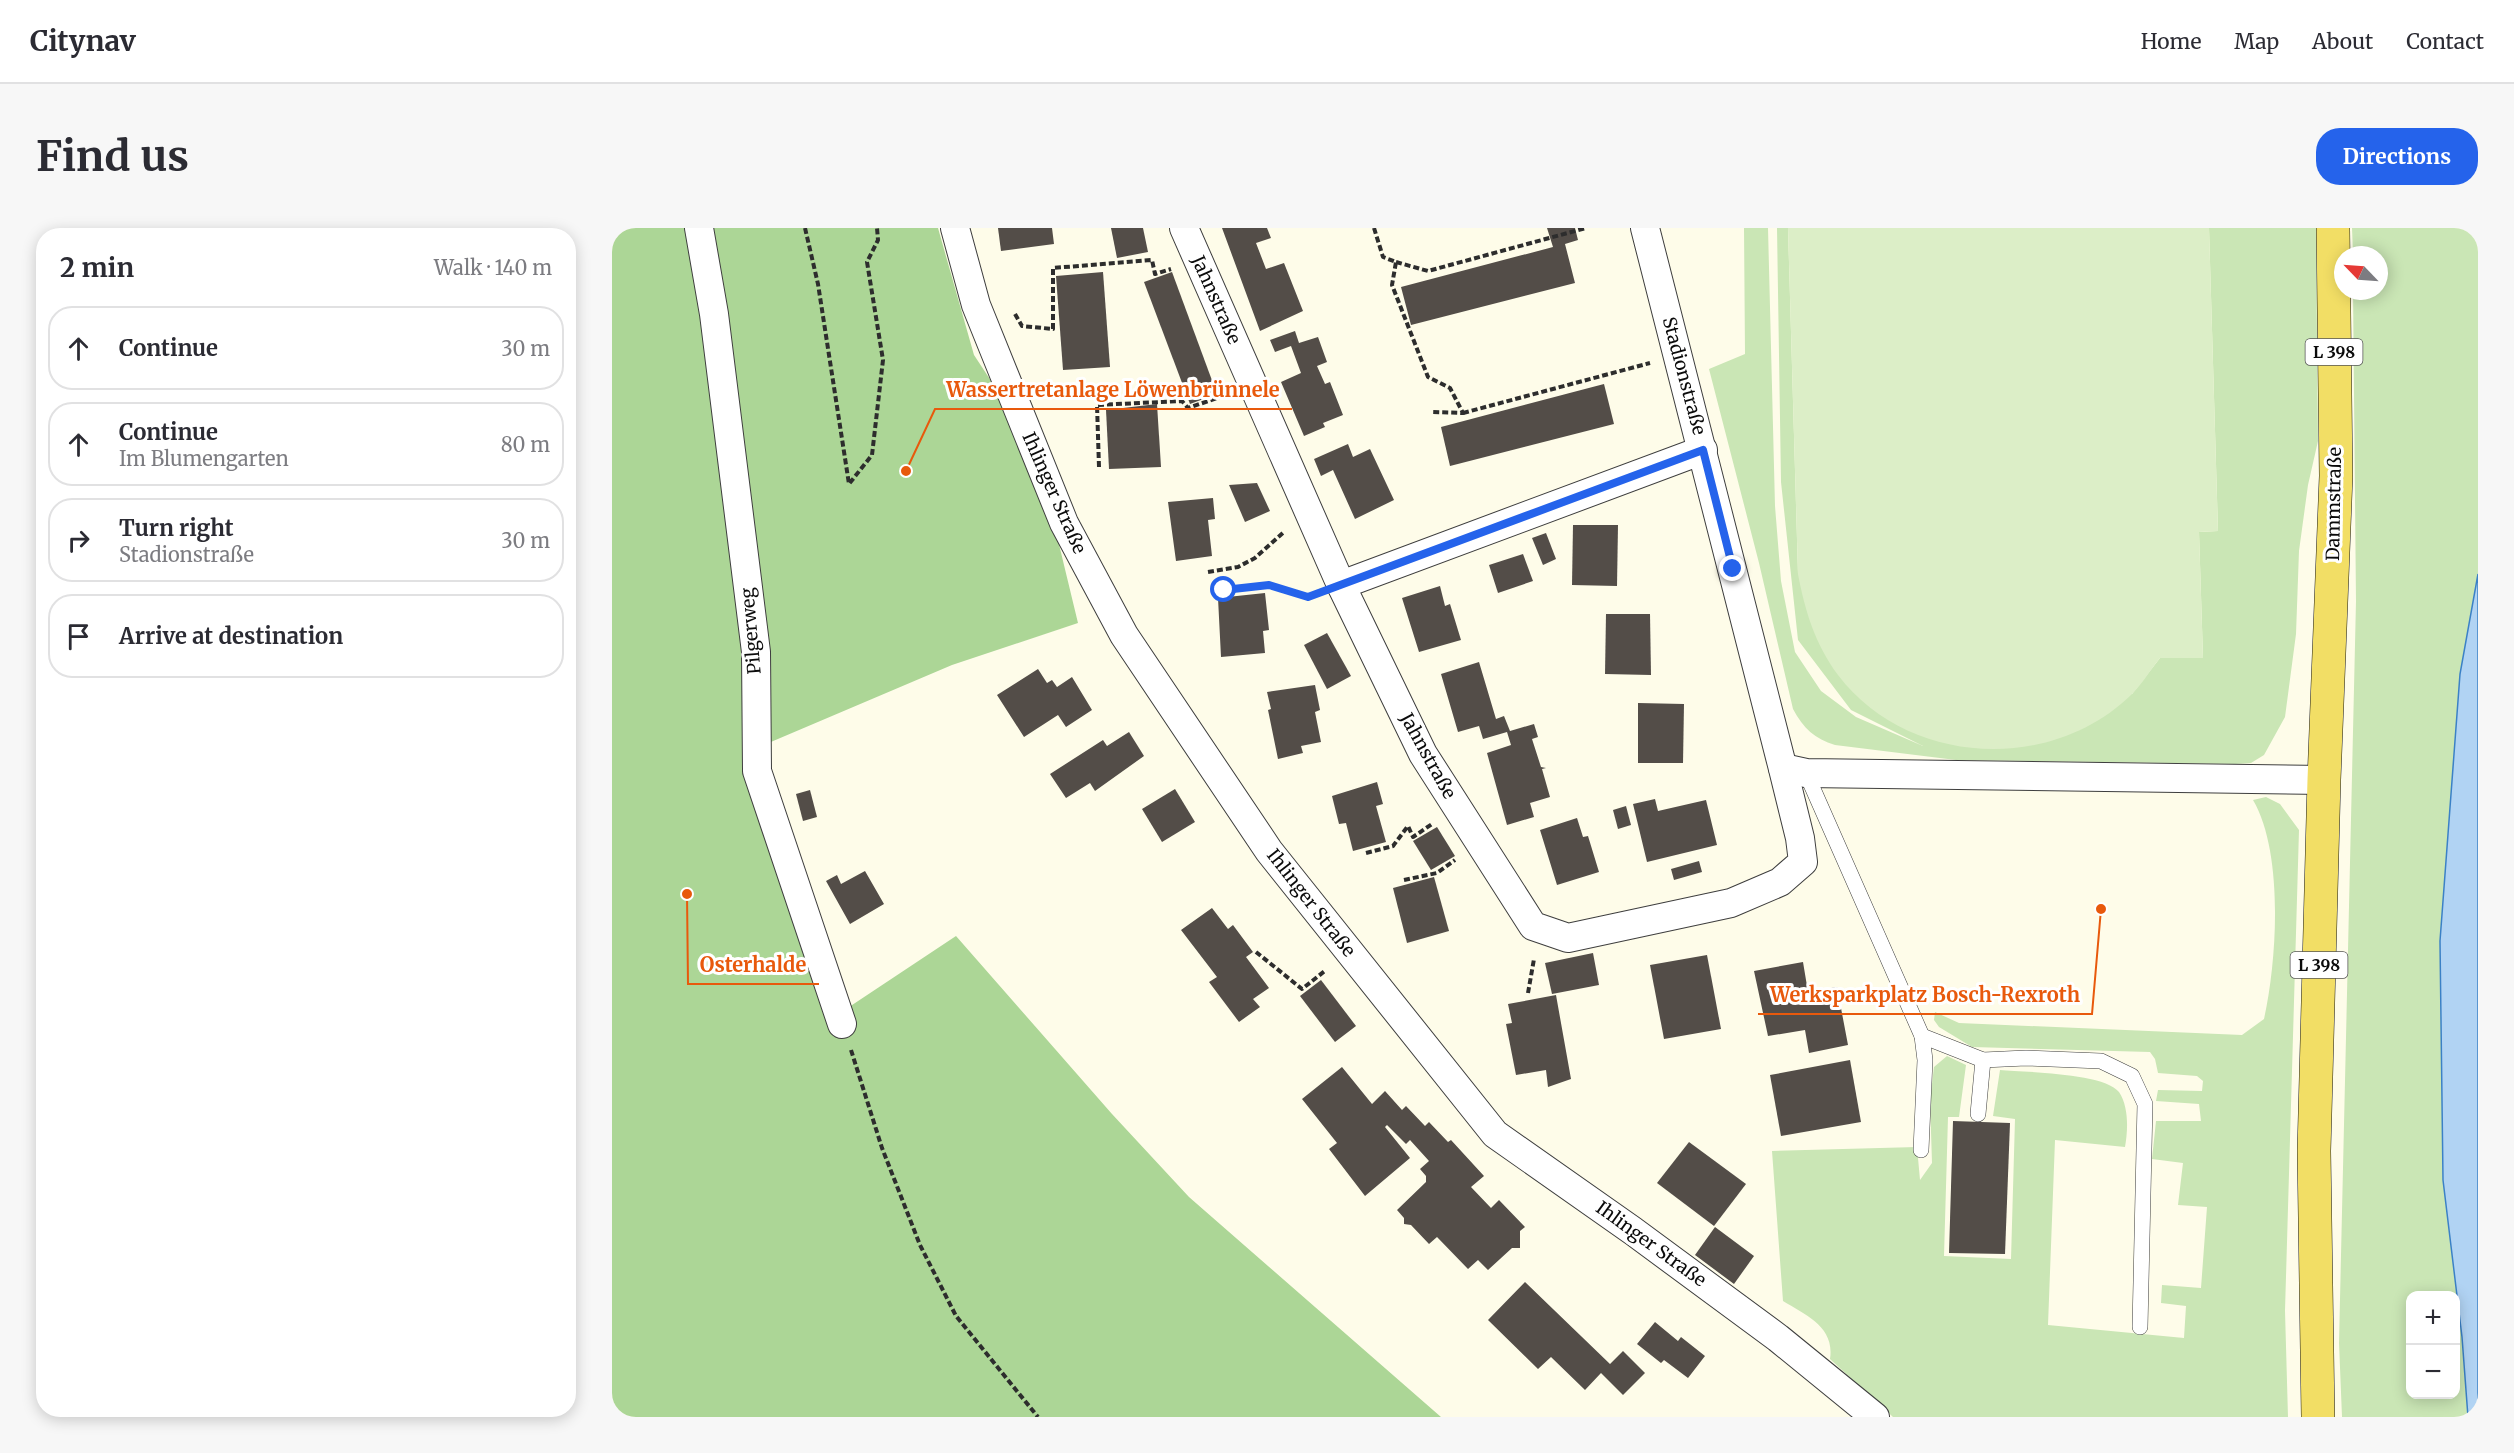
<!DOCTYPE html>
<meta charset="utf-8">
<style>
:root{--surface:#fff;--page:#f7f7f7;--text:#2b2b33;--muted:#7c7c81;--line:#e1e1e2;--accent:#2563eb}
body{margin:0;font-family:Merriweather,serif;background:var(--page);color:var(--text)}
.controls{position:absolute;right:18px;bottom:18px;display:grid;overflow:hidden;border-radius:12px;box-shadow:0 3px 15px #0003}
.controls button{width:54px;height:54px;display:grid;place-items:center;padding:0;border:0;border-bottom:2px solid var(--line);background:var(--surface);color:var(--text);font:30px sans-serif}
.compass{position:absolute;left:1722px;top:18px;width:54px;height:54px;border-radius:50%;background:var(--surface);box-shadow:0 3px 15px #0003;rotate:295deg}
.stop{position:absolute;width:18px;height:18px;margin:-14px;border:4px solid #2563eb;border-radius:50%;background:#fff}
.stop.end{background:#2563eb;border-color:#fff;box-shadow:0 2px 6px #0008}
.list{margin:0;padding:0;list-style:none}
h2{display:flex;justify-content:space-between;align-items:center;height:78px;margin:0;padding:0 24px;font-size:26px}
h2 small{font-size:20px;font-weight:400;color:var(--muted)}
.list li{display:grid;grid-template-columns:39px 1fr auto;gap:18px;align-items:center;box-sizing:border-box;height:84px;margin:0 12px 12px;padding:0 12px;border:2px solid var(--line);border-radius:24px}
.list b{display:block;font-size:22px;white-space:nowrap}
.list p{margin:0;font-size:20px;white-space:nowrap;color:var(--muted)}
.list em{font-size:20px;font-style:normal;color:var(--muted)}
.icon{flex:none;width:33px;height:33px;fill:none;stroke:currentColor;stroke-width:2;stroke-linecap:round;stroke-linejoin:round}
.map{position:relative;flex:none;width:1866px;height:1189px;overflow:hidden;border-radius:24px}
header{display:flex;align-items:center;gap:36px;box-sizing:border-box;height:84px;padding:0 30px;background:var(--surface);border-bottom:2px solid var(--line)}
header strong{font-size:28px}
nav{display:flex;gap:33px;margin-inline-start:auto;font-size:21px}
.intro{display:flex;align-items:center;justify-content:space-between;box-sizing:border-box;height:144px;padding:0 36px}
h1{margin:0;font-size:42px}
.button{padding:15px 27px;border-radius:24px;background:var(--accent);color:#fff;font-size:21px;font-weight:700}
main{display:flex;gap:36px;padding:0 36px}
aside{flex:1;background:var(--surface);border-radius:24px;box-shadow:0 3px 15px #0003}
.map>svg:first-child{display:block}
</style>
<header>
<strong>Citynav</strong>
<nav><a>Home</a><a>Map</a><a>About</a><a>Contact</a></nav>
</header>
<div class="intro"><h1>Find us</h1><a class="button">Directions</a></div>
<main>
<aside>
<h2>2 min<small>Walk · 140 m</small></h2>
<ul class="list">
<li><svg class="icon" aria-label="ahead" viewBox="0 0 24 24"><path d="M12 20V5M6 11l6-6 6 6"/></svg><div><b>Continue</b></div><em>30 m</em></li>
<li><svg class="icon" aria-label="ahead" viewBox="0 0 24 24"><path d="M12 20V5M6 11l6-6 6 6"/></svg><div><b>Continue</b><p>Im Blumengarten</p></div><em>80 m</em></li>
<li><svg class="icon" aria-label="right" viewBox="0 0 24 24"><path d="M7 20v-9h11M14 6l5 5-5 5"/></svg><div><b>Turn right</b><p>Stadionstraße</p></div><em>30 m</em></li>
<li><svg class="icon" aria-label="arrive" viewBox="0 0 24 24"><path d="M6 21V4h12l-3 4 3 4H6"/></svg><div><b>Arrive at destination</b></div></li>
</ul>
</aside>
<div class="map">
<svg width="1866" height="1189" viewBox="0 0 1866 1189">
<rect width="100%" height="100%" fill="#fefce9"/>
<g fill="#cae6b5" fill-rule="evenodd">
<path d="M 1132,0 L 1156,0 L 1163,278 L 1169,353 L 1183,424 L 1209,463 L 1244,489 L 1311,518 L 1239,482 L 1186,412 L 1169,254 L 1165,0 L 1176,0 L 1186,346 L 1520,466 L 1548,430 L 1591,430 L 1587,304 L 1606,303 L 1597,0 L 1704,0 L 1706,213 L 1696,257 L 1687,323 L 1684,406 L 1673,489 L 1652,527 L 1639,535 L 1624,536 L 1344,532 L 1223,517 C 1203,511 1191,500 1181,481 L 1147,335 L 1097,141 L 1133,126 Z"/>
<path d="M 1740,0 L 1866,0 L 1866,346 L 1848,446 L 1828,713 L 1831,952 L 1850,1109 L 1856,1189 L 1730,1189 L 1727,1115 L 1744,373 L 1741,63 L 1767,63 L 1767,27 L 1741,27 ZM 1798,1068 L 1844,1068 L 1844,1166 L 1798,1166 Z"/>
<path d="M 1654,569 L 1668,576 L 1687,602 L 1673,1083 L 1676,1189 L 1281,1189 L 1218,1131 C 1223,1099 1194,1087 1171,1073 L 1160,923 L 1305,919 L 1308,952 L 1320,935 L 1318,872 L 1322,839 L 1335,828 L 1354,837 L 1347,889 L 1336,889 L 1332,1028 L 1399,1031 L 1403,891 L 1381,888 L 1388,842 C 1412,844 1493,845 1507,864 C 1517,879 1516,902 1513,919 L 1443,912 L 1436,1097 L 1572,1110 L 1574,1078 L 1549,1075 L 1550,1057 L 1589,1060 L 1595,979 L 1566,977 L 1571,935 L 1540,931 L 1544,893 L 1589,893 L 1587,876 L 1544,873 L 1546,862 L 1590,863 L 1591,853 L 1585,848 L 1546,845 L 1543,831 L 1538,824 L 1360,819 L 1327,799 L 1322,792 L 1323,784 L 1347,795 L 1630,807 L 1652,791 C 1665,732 1672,625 1641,572 Z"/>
</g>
<polygon fill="#acd696" points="0,0 326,0 362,127 424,221 466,395 340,437 147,519 222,789 344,708 500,886 577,969 829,1189 0,1189"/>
<path fill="#dceec7" d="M 1176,0 L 1597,0 L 1606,303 L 1587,304 L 1591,430 L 1548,430 C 1539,441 1531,455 1520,466 C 1439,546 1295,538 1226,447 C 1203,416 1193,383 1186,346 Z"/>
<polygon fill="#b1d3f3" stroke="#3b81c6" stroke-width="1.5" points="1866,346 1866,1189 1856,1189 1850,1109 1831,952 1828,713 1848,446"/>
<g fill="#534d48">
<polygon points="386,0 440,0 442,16 389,23"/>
<polygon points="499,0 531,0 536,24 505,30"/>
<polygon points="610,0 655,0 659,10 644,15 654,41 672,35 691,83 648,103"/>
<polygon points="935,0 963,0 966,12 953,16 963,55 799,97 789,59 941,19"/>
<polygon points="491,44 498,139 451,142 444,48"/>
<polygon points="560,44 605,166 578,176 532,54"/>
<polygon points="683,103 687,115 706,109 715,134 705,138 713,156 718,154 731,187 711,195 713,199 692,208 669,154 689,145 679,118 663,124 658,112"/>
<polygon points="992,156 1002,196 838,238 829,199"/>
<polygon points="545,176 549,239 497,241 494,182"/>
<polygon points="736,216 741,229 758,221 782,272 743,291 721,242 709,248 702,231"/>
<polygon points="645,255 658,283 633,294 617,257"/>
<polygon points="601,270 603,291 596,292 600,328 564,333 556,274"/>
<polygon points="961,297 1006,297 1005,358 960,357"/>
<polygon points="934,305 944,331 931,337 920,310"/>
<polygon points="911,326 921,353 886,365 877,337"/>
<polygon points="828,358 833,378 838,376 849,412 807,424 790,370"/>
<polygon points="653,365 657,402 651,403 653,425 609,429 606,370"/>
<polygon points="994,386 1038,386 1039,447 993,446"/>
<polygon points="715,405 739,448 715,461 692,417"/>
<polygon points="867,434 884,491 892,488 898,503 922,496 926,509 920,511 929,539 934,540 930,541 938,569 918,575 922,589 895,597 875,525 899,517 895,504 871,511 867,498 846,504 829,446"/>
<polygon points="426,441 435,455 440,452 445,459 460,449 480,482 454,499 446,487 412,509 385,467"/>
<polygon points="703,457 708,482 703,484 709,514 689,518 691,525 666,531 656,482 659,481 655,464"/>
<polygon points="1026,475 1072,476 1071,535 1026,535"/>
<polygon points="517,504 532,528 483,563 478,555 454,570 438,546 491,512 495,518"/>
<polygon points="765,554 771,576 764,578 774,614 741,623 734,595 727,596 720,568"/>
<polygon points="563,561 583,594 550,614 530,581"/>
<polygon points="198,562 205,589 191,593 184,566"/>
<polygon points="1043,571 1046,583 1094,572 1105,617 1035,634 1021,576"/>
<polygon points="1014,578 1019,597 1006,601 1001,582"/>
<polygon points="965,590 971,609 976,608 987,644 945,657 928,602"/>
<polygon points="825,599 843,628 819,642 801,613"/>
<polygon points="1087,633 1090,644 1062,652 1059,641"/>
<polygon points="253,643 272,676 238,696 214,653 225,647 229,656"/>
<polygon points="822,649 837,703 795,715 781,660"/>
<polygon points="600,680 616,701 621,697 641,724 634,729 657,760 641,771 648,779 627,794 597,754 605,749 569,702"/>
<polygon points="981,725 987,757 940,766 933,735"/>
<polygon points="1095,727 1109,801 1052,811 1038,737"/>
<polygon points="1191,734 1196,764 1225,759 1236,817 1197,825 1193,802 1156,808 1142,743"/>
<polygon points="709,752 744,798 723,814 688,768"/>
<polygon points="944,767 959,851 936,859 934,842 904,847 894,796 900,795 896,776"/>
<polygon points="1238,832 1249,894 1169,908 1158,847"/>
<polygon points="730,839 760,876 773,863 790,882 794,878 813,898 817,894 836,914 839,912 872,948 859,959 879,980 887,972 913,999 908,1003 908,1020 900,1020 876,1042 866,1032 856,1041 825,1009 817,1016 799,997 792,996 792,990 785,982 814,954 814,948 808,941 817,933 798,912 794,916 775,897 773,899 798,930 753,968 717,921 725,915 690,871"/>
<polygon points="1341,893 1398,895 1393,1026 1337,1025"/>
<polygon points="1077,914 1134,956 1102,998 1045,955"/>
<polygon points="1103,999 1142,1028 1122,1056 1083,1027"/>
<polygon points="913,1054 998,1136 1011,1123 1033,1145 1011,1167 989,1145 973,1162 939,1129 926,1141 876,1092"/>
<polygon points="1043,1094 1066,1113 1069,1109 1093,1128 1076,1150 1052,1132 1049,1135 1025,1116"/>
</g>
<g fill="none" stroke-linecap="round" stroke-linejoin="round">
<g stroke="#3e3e3e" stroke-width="16">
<g id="service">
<polyline points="1194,545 1310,808 1313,832 1309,922"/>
<polyline points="1310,808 1371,832 1414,830 1489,833 1520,848 1533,876 1528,1099"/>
<polyline points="1366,886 1371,832"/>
</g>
</g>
<g stroke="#3e3e3e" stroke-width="30">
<g id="minor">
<polyline points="87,0 102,86 144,424 145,543 230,796"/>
<polyline points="343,0 364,77 452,295 512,407 657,623 883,906 1021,1003 1166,1110 1263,1189"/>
<polyline points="572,0 729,357 811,526 921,698 956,710 1119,675 1168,654 1191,634 1188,610 1170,537 1033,0"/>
<polyline points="729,357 1091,222"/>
<polyline points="1171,540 1194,545 1712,552"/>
</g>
</g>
<g stroke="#1c1c1c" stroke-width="34">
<polyline id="primary" points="1706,1189 1702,923 1712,552 1724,248 1721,0"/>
</g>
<g stroke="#2d2d2d" stroke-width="4" stroke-dasharray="6 3" stroke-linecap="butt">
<polyline points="193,0 206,56 237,256 260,227 271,132 255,34 266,12 265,0"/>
<polyline points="762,0 771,29 784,34 780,57 816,149 838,160 851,185 821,184"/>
<polyline points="784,34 816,43 974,0"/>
<polyline points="403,86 410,98 441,101 441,40 540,32 543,46 559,41"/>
<polyline points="851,185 1038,135"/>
<polyline points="487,239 485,177 570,173 576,180 614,167"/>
<polyline points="596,344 626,339 643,330 672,304"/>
<polyline points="612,362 657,357 696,369 701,367"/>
<polyline points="754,625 781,618 796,598 801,609 820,596"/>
<polyline points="792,652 825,645 843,632"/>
<polyline points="644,724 690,761 714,742"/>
<polyline points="916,765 922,731"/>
<polyline points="239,822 270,920 308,1017 344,1088 426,1189"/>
</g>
<use href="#service" stroke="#fff" stroke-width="15"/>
<use href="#minor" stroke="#fff" stroke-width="28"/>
<use href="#primary" stroke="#f2de65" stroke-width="33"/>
</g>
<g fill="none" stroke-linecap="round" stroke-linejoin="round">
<polyline stroke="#2563eb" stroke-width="8" points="612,362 657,357 696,369 1091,222 1121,341"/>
</g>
<g text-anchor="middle" stroke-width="6" stroke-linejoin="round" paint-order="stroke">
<g fill="#fff" stroke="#545454" stroke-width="1.5">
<rect x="1693.5" y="111" width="57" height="26" rx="4.5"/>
<rect x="1678.5" y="724" width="57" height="26" rx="4.5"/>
</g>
<g font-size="16" font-weight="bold" fill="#0b0b0b">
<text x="1722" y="130">L 398</text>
<text x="1707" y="743">L 398</text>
</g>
<g font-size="18" fill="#0b0b0b" stroke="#fff">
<text transform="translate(604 72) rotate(66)" y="6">Jahnstraße</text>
<text transform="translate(1072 148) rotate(75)" y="6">Stadionstraße</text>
<text transform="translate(442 265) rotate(66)" y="6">Ihlinger Straße</text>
<text transform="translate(1722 276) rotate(-89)" y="6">Dammstraße</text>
<text transform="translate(139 403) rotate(-95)" y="6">Pilgerweg</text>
<text transform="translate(816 528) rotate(61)" y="6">Jahnstraße</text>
<text transform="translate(699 675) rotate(52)" y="6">Ihlinger Straße</text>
<text transform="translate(1039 1016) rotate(36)" y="6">Ihlinger Straße</text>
</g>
</g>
<path fill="none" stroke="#e8590c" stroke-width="2" d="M294 243L323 181H680M75 666L76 756H207M1489 681L1480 786H1146"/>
<g fill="#e8590c" stroke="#fff" stroke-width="2">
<circle cx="294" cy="243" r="6"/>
<circle cx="75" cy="666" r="6"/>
<circle cx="1489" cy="681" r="6"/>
</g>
<g font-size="20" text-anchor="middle" font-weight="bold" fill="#e8590c" stroke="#fff" stroke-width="6" stroke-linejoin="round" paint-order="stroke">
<text x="501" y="169">Wassertretanlage Löwenbrünnele</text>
<text x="141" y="744">Osterhalde</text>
<text x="1313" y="774">Werksparkplatz Bosch-Rexroth</text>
</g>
</svg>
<div class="controls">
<button>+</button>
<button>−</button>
</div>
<svg class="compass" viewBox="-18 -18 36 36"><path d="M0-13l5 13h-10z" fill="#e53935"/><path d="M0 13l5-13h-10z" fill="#7c7c81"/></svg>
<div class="stop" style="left:612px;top:362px"></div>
<div class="stop end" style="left:1121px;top:341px"></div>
</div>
</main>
